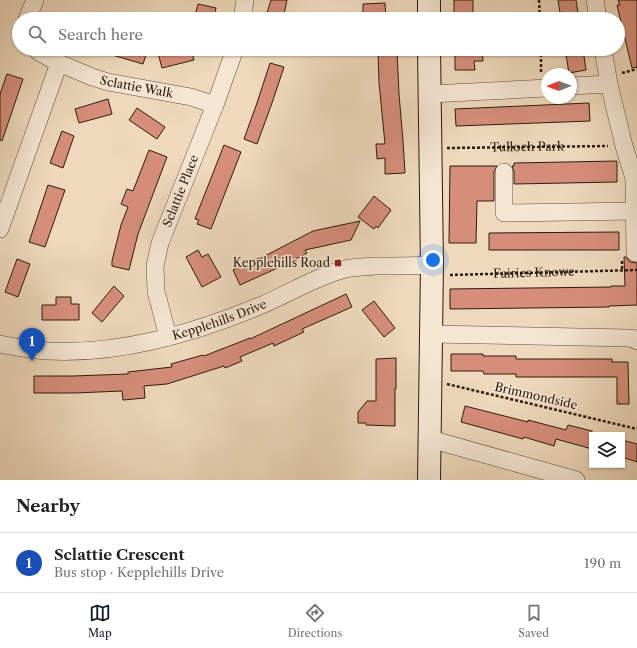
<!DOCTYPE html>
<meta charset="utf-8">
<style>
:root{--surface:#fff;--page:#f6f6f6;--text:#222;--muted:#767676;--line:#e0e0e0;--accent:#111827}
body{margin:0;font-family:"Libre Caslon Text",serif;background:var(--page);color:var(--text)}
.controls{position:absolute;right:12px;bottom:12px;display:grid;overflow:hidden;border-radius:0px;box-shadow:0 1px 3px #0004}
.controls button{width:36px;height:36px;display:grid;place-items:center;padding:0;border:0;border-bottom:1px solid var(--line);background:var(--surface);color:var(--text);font:20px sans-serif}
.compass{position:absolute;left:541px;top:68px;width:36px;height:36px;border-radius:50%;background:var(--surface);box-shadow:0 1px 3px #0004;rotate:269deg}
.you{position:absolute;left:433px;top:260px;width:14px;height:14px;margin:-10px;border:3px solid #fff;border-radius:50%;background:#1a73e8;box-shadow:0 0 0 6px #1a73e833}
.badge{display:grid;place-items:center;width:26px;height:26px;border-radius:50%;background:var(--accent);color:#fff;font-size:13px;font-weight:700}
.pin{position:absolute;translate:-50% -33px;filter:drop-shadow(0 1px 2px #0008)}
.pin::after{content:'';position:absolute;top:21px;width:14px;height:12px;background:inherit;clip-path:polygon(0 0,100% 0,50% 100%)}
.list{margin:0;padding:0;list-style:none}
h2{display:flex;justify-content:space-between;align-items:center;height:52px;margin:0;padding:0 16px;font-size:17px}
h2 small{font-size:13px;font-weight:400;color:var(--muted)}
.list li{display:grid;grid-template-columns:26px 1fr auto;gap:12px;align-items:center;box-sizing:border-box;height:60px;padding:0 16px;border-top:1px solid var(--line)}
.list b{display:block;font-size:15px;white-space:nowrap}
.list p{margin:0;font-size:13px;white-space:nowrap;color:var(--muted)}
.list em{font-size:13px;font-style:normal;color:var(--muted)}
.icon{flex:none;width:22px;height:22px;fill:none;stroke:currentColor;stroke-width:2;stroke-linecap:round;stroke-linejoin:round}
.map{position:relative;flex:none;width:637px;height:480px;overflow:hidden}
.search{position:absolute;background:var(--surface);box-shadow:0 1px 3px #0004;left:12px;right:12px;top:12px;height:44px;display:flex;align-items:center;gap:10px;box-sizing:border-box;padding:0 14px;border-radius:22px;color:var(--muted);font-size:15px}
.sheet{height:112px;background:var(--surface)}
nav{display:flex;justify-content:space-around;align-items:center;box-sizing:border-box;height:56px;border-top:1px solid var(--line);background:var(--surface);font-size:11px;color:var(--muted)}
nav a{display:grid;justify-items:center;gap:2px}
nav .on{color:var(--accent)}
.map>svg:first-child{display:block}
</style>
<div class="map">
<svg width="637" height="480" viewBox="0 0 637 480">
<rect width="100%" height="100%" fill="#eed9bc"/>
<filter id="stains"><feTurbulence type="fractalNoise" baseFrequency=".005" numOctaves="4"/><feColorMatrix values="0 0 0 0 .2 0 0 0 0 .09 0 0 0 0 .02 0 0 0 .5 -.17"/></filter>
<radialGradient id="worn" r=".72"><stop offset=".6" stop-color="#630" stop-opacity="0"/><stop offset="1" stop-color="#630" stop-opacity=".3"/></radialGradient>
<g fill="#d68e7b" stroke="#2d1a0d">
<polygon points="271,0 287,0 283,19 265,19"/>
<rect x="454" y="0" width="19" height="19"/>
<polygon points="558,0 576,0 579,19 561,19"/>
<polygon points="618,0 637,0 637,67 632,68 617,5 620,5"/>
<polygon points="385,3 386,19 363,19 363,4"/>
<polygon points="198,4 216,8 213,19 194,19"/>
<polygon points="103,49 148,49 143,64 102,52"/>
<polygon points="176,49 191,49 194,60 162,68 158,53"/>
<polygon points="455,49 482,49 483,61 474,61 475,70 455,70"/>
<polygon points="565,49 583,49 586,70 569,73"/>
<polygon points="397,50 399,94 403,141 405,173 385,174 385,158 377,159 376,144 385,144 379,83 378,51"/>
<polygon points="270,63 284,67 272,103 257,144 244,139 257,103"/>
<polygon points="7,74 23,79 2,141 0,140 0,94"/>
<polygon points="108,99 112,114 79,123 75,109"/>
<polygon points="589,103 590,121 456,126 455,109"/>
<polygon points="137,108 165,127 157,139 129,120"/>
<polygon points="62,131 74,136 63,168 50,163"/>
<polygon points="224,145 241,152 211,229 197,224 199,220 195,219"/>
<polygon points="149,150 167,157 138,234 129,270 112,266 112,261 121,225 128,207 121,204 127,189 133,191"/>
<polygon points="617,161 617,182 514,184 514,172 512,166 514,166 514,163"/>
<polygon points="450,166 497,166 494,172 494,201 477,201 476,243 449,243"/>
<polygon points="48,185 65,190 45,247 29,242"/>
<polygon points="374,196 391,210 378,228 376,226 374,229 358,217"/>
<polygon points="360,221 351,240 305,250 307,253 282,266 240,285 233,270 259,258 259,259 313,231"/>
<polygon points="619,232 619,250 489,250 489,233"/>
<polygon points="198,250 202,257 208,254 221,277 202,287 186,257"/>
<polygon points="624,257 626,257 630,262 637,263 637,305 609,306 609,307 450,309 450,289 611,287 611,286 625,286"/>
<polygon points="17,259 30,264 18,297 5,292"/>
<polygon points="114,286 124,296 102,322 92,313"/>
<polygon points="346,294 352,307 302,329 304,332 274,346 273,343 240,357 242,361 225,368 224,366 167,384 144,386 145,398 123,400 122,391 75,393 34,393 34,376 73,376 128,374 128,372 172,367 171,364 203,355 204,356 250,338 250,339"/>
<polygon points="56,297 71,297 71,304 79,304 79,320 42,320 42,305 56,305"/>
<polygon points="374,301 395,328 384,337 362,310"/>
<polygon points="451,354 483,354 483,356 516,356 516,359 612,359 612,362 628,362 629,404 617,404 617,377 516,377 516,374 484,374 483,371 451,371"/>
<polygon points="396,358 396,389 395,389 395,426 366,425 366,423 358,423 358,412 367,401 376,401 376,359"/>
<polygon points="465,406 528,422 528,420 566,430 568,425 592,431 592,449 556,439 554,446 524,437 523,439 461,422"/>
<polygon points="622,440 637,444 637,462 622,457"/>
</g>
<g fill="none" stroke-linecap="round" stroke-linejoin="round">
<g stroke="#5d4a39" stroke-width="18">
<g id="street">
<polyline points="595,0 598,19"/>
<polyline points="27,19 35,0"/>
<polyline points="242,19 245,0"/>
<path id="s3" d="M 37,49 L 39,52 L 59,63 L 92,77 L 108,82 L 191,97 L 215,105"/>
<polyline points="603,49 609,84 624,146 634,178 635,253"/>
<polyline points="571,86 609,84"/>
<polyline points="430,94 547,88"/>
<polyline points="504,172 504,213 635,211"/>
<polyline points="0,229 59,63"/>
<polyline points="431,334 628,338 636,339 637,341"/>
<path id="s4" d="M 168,337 L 156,291 L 155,266 L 160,243 L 215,105 L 235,49"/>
<path id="s5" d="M 0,344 C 16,347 32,350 48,351 C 120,355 195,333 262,305 C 290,293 315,277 345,269 C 354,267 365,267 375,266 C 394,266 413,266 432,265"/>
<polyline points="430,439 576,480"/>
</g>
</g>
<g stroke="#2d1a0d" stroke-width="24">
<g id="secondary">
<polyline points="429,0 429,19"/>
<polyline points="429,480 432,265 429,49"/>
</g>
</g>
<g stroke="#2d1a0d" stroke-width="2.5" stroke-dasharray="3 2" stroke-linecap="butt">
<polyline points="539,0 540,19"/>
<polyline points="541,49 541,74"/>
<polyline points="622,73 637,69"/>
<path id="s1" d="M 447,148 L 608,146"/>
<polyline points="622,261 622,271"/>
<path id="s2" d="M 450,275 L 637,270"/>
<polyline points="447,384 637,429"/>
</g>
<use href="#street" stroke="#f4e6d3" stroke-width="17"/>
<use href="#secondary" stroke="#f4e6d3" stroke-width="22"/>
</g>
<rect fill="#8f2418" stroke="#f4e6d3" stroke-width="1.5" x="334" y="259" width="8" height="8" rx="2"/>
<g text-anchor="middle" stroke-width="3" stroke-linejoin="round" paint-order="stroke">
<g font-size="12" fill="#2d1a0d" stroke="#f4e6d3">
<text dy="4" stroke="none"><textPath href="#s3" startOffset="108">Sclattie Walk</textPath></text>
<text dy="4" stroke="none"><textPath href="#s1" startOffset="80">Tulloch Park</textPath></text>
<text dy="4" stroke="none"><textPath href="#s4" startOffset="152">Sclattie Place</textPath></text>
<text dy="4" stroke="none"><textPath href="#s2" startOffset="84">Fairies Knowe</textPath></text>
<text dy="4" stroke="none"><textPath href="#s5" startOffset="224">Kepplehills Drive</textPath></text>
<text transform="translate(536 396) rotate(13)" y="4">Brimmondside</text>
</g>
<g font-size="12" fill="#2d1a0d" stroke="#f4e6d3" text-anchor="end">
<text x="330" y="267">Kepplehills Road</text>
</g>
</g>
<rect width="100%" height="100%" filter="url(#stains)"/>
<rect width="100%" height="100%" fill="url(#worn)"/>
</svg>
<div class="controls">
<button><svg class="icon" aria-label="layers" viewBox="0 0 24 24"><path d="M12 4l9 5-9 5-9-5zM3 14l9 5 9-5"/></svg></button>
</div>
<svg class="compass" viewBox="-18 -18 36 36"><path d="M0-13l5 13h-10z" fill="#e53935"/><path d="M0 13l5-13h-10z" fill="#767676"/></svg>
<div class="you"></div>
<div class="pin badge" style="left:32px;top:361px;background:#1a4fb4">1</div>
<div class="search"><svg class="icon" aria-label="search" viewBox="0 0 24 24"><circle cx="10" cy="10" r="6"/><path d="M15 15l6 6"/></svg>Search here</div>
</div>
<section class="sheet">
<h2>Nearby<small></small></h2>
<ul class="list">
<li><span class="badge" style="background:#1a4fb4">1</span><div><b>Sclattie Crescent</b><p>Bus stop · Kepplehills Drive</p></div><em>190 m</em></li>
</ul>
</section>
<nav>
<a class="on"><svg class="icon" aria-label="map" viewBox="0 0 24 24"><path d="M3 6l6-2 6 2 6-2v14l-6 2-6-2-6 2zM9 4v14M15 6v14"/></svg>Map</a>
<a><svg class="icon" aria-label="directions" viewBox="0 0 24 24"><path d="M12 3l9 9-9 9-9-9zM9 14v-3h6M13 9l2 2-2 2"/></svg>Directions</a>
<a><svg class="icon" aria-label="saved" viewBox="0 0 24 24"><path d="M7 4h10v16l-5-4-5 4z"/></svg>Saved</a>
</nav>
